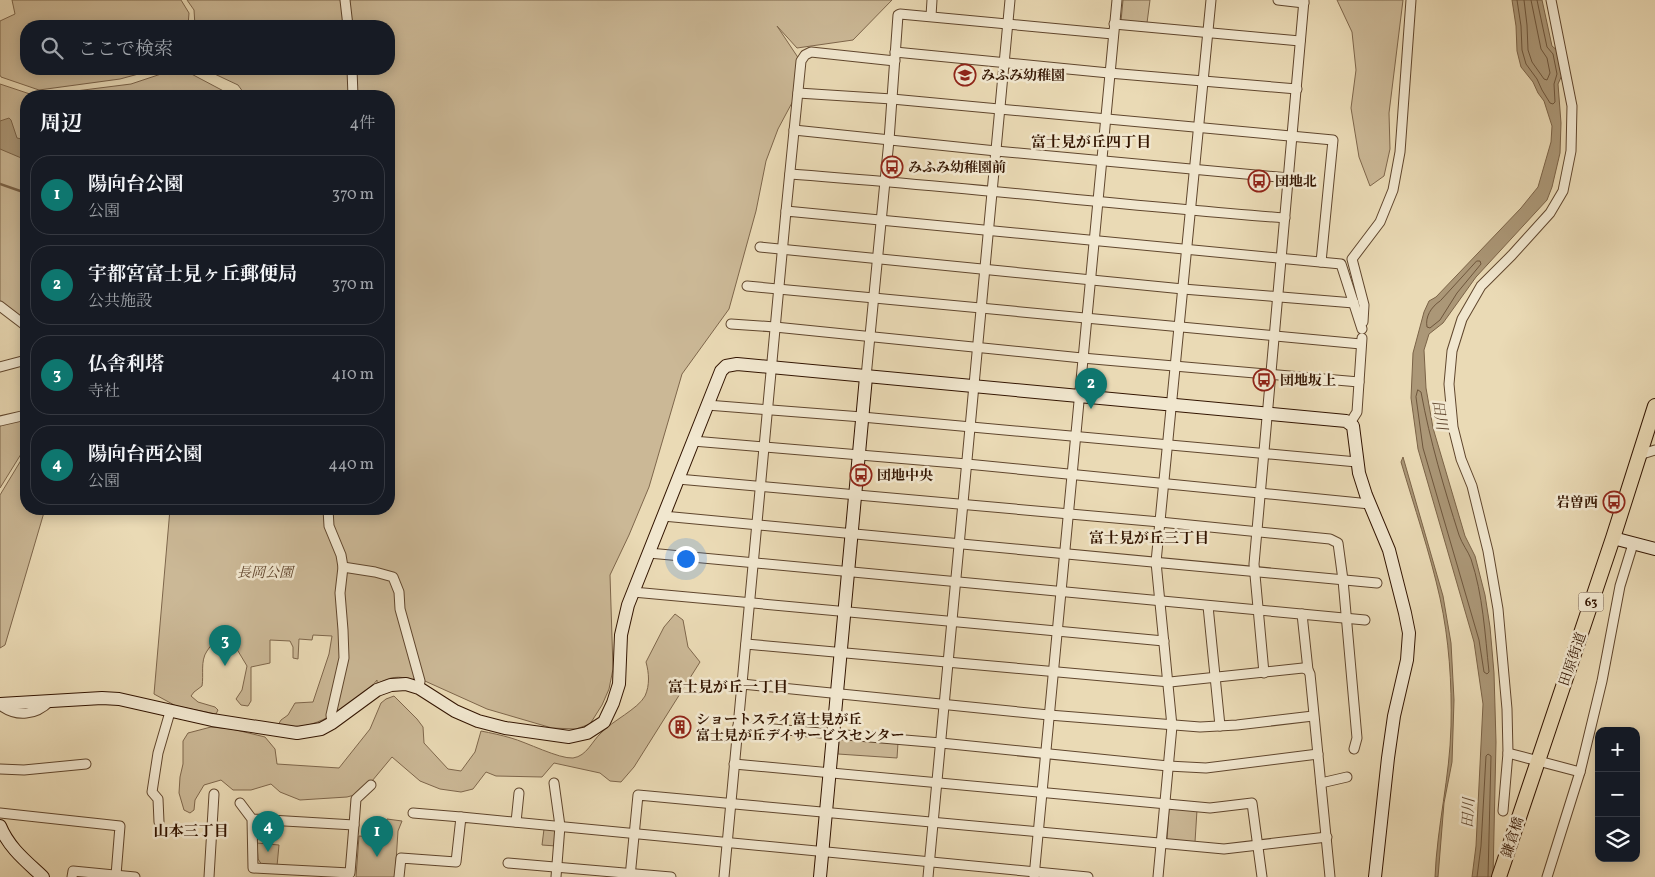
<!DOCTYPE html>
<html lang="ja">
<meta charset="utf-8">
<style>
:root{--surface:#171b24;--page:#242831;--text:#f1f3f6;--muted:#9ea1a6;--line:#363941;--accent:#0f766e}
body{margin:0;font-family:Vollkorn,"Noto Serif JP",serif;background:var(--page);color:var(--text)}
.controls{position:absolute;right:15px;bottom:15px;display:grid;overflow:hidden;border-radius:10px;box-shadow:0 2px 12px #0003}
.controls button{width:45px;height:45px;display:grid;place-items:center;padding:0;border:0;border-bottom:1px solid var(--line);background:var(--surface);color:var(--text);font:25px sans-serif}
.you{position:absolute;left:685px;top:558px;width:18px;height:18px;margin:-12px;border:4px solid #fff;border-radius:50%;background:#1a73e8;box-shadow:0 0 0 8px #1a73e833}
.badge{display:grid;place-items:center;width:32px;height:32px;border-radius:50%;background:var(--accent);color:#fff;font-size:16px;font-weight:700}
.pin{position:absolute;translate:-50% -41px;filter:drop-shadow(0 1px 2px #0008)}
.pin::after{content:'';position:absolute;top:26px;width:18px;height:15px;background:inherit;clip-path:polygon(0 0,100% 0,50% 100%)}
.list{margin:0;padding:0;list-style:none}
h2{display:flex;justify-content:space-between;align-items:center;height:65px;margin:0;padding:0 20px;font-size:21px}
h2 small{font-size:16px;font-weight:400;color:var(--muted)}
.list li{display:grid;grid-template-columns:32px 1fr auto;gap:15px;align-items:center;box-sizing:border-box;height:80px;margin:0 10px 10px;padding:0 10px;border:1px solid var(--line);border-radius:20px}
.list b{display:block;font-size:19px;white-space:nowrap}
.list p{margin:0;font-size:16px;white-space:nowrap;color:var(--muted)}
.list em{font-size:16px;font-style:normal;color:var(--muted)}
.icon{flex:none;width:28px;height:28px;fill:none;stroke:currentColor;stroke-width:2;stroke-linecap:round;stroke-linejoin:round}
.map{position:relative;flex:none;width:1655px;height:877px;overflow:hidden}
.search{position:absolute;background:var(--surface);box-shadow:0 2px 12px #0003;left:20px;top:20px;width:375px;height:55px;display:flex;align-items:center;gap:12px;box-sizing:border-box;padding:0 18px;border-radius:20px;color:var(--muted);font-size:19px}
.panel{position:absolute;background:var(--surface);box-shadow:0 2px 12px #0003;left:20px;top:90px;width:375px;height:425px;border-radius:20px}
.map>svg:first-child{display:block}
</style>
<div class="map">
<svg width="1655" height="877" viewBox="0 0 1655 877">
<rect width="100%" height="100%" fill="#eadab5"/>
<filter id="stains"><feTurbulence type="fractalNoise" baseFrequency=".004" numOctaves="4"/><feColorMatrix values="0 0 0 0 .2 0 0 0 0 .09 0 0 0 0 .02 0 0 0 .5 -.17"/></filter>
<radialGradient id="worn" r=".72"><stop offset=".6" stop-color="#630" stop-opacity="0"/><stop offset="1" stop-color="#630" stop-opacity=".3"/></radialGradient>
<g fill="#cbb896" stroke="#7e664b">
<polygon points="12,0 181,0 189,13 188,26 26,26 26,69 157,69 120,79 39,90 1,77 0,75 0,21 15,14"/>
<path d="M 187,0 L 892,0 L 853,40 L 797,48 L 777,26 L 801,62 L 794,99 L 778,129 L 766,161 L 756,211 L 729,309 L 682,374 L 649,487 L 629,535 L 610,575 L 613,669 L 609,689 L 602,705 L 590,724 L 576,729 L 552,728 L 487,709 L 416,677 L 412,680 C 399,675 389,677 377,684 L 377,680 L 372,686 C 344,707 316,734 278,725 L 281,720 L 288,715 L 295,703 L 313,702 L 329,654 L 332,636 L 313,635 L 312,640 L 299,639 L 298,659 L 293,658 L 293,647 L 290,641 L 270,640 L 270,663 L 251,667 L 251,701 L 248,706 L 241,705 L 236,699 L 242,690 L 247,666 L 235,646 L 231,634 L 219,634 C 215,641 211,645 207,651 C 200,661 204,675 202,686 L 194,692 L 191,696 L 198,702 L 215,707 L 218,710 L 216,714 L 176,706 L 154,694 L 170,509 L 389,509 L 389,96 L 246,96 L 238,85 L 204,69 L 389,69 L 389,26 L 195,26 L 194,10 Z"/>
<polygon points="1123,0 1150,0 1147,23 1121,21"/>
<polygon points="1337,0 1403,0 1389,113 1390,149 1384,176 1370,186 1359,157 1351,108 1356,70 1352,32"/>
<polygon points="176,69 182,69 233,96 26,96 26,320 0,301 0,84 36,96 131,84"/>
<polygon points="26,417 26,446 0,488 0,423"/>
<polygon points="26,452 26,509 45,509 5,645 0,648 0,495"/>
<path d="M 675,614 L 683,620 L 688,647 L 700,662 L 634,767 L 621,782 L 610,781 L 600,773 L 554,763 L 542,777 L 496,776 L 486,772 L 473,789 L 461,792 L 440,789 L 420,781 L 392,757 L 362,793 L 347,797 L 300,800 L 280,792 L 271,784 L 251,790 L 233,790 L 221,780 L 204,785 L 195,800 L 194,810 L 190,813 L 184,810 L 179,793 L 180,777 L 183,764 L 183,741 L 188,733 L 211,727 L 232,729 L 265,737 L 275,749 L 277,764 L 339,768 L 370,729 L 381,703 L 386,699 L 394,696 L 417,719 L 423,727 L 424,743 L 448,769 L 461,771 L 475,752 L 481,731 C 491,733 501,735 511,738 C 526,742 559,759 573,758 C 587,756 592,741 601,733 C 612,721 638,709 645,696 C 650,685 649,673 646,662 L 664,627 Z"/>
<polygon points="841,738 898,743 897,758 838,754 839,740"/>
<polygon points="1169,808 1197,810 1195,842 1167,840"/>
<polygon points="387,819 402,821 398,831 395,877 356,877 359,836 383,838"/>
<polygon points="544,829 553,829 557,833 556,846 542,845"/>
<polygon points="257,843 279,845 277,866 262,865 258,859"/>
</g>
<g fill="#ab9777" stroke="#7b6347">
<polygon points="1512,0 1542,0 1552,46 1558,51 1562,75 1558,84 1561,123 1560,153 1552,187 1547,200 1476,277 1443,323 1429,334 1424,350 1426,388 1433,428 1465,536 1475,556 1485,595 1490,627 1494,673 1496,742 1493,877 1472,877 1476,846 1483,704 1474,642 1418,449 1411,398 1413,353 1424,312 1429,301 1436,297 1521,208 1538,187 1551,142 1552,126 1544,101 1538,93 1533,82 1521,67 1517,51 1516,26"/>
<polygon points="9,118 11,120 17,138 26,140 26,160 0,149 0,121"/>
<path d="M 1403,457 L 1443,596 L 1451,643 L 1454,700 L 1452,762 L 1444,803 L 1438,877 L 1435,877 C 1437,826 1450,777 1451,726 C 1452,683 1449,639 1440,598 C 1430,553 1414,506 1401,462 Z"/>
</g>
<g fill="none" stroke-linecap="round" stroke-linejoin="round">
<g stroke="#6e563c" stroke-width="1">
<polyline points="1517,0 1521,26 1522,50 1526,64 1537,79 1542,90 1550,103 1553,104 1555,102 1554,84 1557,74 1553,54 1547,47 1537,0"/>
<polyline points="1524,0 1527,25 1528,50 1532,62 1544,79 1547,80 1550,73 1547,58 1541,49 1531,0"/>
<path d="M 1477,261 L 1480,261 L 1481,264 L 1457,293 L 1440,320 L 1430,328 L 1427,327 C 1425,317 1431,307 1440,301 Z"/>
<path d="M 1418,390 L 1421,392 C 1430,441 1444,488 1459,535 C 1462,544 1468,551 1471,559 C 1483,595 1485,634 1489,672 L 1487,674 L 1484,672 L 1479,640 L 1423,448 L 1416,397 Z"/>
<polyline points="1477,877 1481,846 1486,756 1488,754 1491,756 1488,877"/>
</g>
<polyline stroke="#7b6347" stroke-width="2.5" points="0,184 26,193"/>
<g stroke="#60462d" stroke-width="11">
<g id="street">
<polyline points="345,0 348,26"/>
<polyline points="1278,0 1304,3"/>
<polyline points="931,16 932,0"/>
<polyline points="1114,24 1300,41"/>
<polyline points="895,52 1109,73 1297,89"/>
<polyline points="352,69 353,96"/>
<polyline points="798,93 892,99 1333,140 1321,262"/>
<polyline points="794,130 996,151 1289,178"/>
<path d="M 790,174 C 955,186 1120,205 1285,218"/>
<polyline points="786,211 801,61 805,55 811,52 895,61"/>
<polyline points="760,247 1183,289 1354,303"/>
<polyline points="747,286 1361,344"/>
<polyline points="0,306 26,326"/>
<polyline points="1363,322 1364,305 1352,259 1380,222 1393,190 1400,152 1411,0"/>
<polyline points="731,324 775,327 1082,358 1359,382"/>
<polyline points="0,367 26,360"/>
<polyline points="866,377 889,140 898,15 900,14 1113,34"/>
<polyline points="707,405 862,417 1357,462"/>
<polyline points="0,421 26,415"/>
<polyline points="1350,423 1357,412 1362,338"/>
<polyline points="693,441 967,464 1370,504"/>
<polyline points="1639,455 1655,450"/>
<polyline points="678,479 1160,522 1330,539 1338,543 1343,580 1357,738 1354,749"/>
<polyline points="328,509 329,526 341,555 343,567 340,593 343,630 344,658 331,715 332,723"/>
<polyline points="663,516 1377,583"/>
<polyline points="649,553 1365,620"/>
<polyline points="343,567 375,572 393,577 399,592 400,609 420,681 419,688"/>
<polyline points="633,592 1164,641"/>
<polyline points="1208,606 1220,726"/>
<polyline points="1302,614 1308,670"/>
<polyline points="746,644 1170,682 1303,668 1308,670 1310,674 1330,877"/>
<polyline points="1264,673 1254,564 1304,0"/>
<polyline points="742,684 1049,715 1200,727 1237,725 1313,716"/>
<path d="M 0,705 C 17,718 36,715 50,701"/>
<polyline points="738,726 941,743 1168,766 1206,768 1318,754"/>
<polyline points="1508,753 1580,772"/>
<polyline points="734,764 1210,808 1252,803 1262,877"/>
<polyline points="0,769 24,770 86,764"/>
<polyline points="554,783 560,826 556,877"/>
<polyline points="1321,783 1347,777"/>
<polyline points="240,803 252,819 253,868 350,873 354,825 252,819"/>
<polyline points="1503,811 1508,753 1507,709 1498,609 1488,551 1472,486 1461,459 1453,427 1449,384 1452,351 1462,319 1481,286 1512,255 1550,213 1563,191 1571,151 1572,106 1551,0"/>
<polyline points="0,813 120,826 116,875"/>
<polyline points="413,813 461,817"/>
<polyline points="159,822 158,799 152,792 158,753 170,712"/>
<polyline points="516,822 519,793"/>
<polyline points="354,825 356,799 371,785"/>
<polyline points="508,863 671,877"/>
<polyline points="72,877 73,871 135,877"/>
<polyline points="209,877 214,794"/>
<polyline points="399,877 401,858 456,862 461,817 1088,877"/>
<polyline points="630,877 638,795 1224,849 1327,837"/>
<polyline points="724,877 786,211 1341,264 1362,329"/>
<polyline points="928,877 1010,0"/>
<polyline points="1034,877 1117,0"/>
<polyline points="1158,877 1172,726 1156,562 1211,0"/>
<polyline points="1547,877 1580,772 1602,681 1620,586 1633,544"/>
</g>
</g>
<g stroke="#321400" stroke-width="14">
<g id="secondary">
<polyline points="1613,538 1655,549"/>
<polyline points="0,704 102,698 119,699 212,720 297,733 321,729 332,723 377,690 391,685 406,684 419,688 455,711 478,721 505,728 569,737 587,733 604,722 613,703 619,684 621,635 628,605 721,371 726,366 737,364 1346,421 1353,426 1359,473 1366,495 1389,550 1405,613 1409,633 1407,660 1394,716 1388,758 1375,877"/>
<path d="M 0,826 C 9,848 26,861 43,877"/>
<polyline points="820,877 866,377"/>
</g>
</g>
<g stroke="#321400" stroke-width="16">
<polyline id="primary" points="1499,877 1613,538 1655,406"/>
</g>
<use href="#street" stroke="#f1e7cf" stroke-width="9"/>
<use href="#secondary" stroke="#f1e7cf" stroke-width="12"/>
<use href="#primary" stroke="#eadab5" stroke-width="14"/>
</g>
<defs>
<g id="school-ring" transform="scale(1.125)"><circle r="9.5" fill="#f1e7cf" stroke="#8f2418" stroke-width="1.5"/><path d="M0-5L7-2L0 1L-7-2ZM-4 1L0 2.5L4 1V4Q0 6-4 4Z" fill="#8f2418"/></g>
<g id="bus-ring" transform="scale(1.125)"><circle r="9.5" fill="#f1e7cf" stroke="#8f2418" stroke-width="1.5"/><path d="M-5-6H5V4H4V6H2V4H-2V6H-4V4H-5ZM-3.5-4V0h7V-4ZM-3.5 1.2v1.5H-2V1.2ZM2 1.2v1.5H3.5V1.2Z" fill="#8f2418"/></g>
<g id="building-ring" transform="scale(1.125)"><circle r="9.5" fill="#f1e7cf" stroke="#8f2418" stroke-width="1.5"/><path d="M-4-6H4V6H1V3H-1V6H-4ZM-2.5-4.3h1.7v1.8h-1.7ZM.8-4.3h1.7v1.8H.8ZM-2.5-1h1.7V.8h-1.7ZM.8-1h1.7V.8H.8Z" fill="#8f2418"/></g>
</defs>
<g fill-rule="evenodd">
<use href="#school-ring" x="965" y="75"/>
<use href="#bus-ring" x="892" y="167"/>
<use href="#bus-ring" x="1259" y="181"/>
<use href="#bus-ring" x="1264" y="380"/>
<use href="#bus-ring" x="861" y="475"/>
<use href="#bus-ring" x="1614" y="502"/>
<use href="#building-ring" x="680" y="727"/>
</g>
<g text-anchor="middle" stroke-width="5" stroke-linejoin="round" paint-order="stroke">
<rect fill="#f1e7cf" stroke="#6b533e" stroke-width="1" x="1578.5" y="592.5" width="25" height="19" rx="4"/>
<g font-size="12" font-weight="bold" fill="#321400">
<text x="1591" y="606">63</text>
</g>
<g font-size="14" font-weight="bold" fill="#321400" stroke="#f1e7cf" text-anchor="start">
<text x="981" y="80">みふみ幼稚園</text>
<text x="908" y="172">みふみ幼稚園前</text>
<text x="1275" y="186">団地北</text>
<text x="1280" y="385">団地坂上</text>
<text x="877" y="480">団地中央</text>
<text x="1598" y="507" text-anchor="end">岩曽西</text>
<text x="696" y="724">ショートステイ富士見が丘<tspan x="696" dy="16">富士見が丘デイサービスセンター</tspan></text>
</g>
<g font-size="14" font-style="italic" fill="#60452d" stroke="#f1e7cf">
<text x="265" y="577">長岡公園</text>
</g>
<g font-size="14" fill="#321400" stroke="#f1e7cf">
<text transform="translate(1572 659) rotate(-71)" y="5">田原街道</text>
<text transform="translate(1512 837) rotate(-72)" y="5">鎌倉橋</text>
</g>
<g font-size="15" font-weight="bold" fill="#321400" stroke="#f1e7cf">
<text x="1091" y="147">富士見が丘四丁目</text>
<text x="1149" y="543">富士見が丘三丁目</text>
<text x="728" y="692">富士見が丘一丁目</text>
<text x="191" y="836">山本三丁目</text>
</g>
<g font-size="15" font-style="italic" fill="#624830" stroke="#f1e7cf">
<text transform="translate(1440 415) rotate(81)" y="5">田川</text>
<text transform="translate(1468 813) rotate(-87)" y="5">田川</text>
</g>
</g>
<rect width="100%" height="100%" filter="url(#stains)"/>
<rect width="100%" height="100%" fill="url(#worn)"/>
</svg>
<div class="controls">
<button>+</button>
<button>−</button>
<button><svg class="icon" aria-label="layers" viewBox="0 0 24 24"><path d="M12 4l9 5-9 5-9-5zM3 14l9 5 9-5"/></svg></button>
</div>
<div class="you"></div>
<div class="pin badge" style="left:377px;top:857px">1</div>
<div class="pin badge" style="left:1091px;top:409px">2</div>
<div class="pin badge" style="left:225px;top:666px">3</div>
<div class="pin badge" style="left:268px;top:852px">4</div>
<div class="search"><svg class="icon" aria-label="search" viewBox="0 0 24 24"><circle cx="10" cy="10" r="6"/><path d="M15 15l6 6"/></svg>ここで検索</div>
<section class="panel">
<h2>周辺<small>4件</small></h2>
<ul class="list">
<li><span class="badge">1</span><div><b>陽向台公園</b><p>公園</p></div><em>370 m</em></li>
<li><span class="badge">2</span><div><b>宇都宮富士見ヶ丘郵便局</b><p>公共施設</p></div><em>370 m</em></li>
<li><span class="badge">3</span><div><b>仏舎利塔</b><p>寺社</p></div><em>410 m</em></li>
<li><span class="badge">4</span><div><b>陽向台西公園</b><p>公園</p></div><em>440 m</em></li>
</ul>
</section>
</div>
